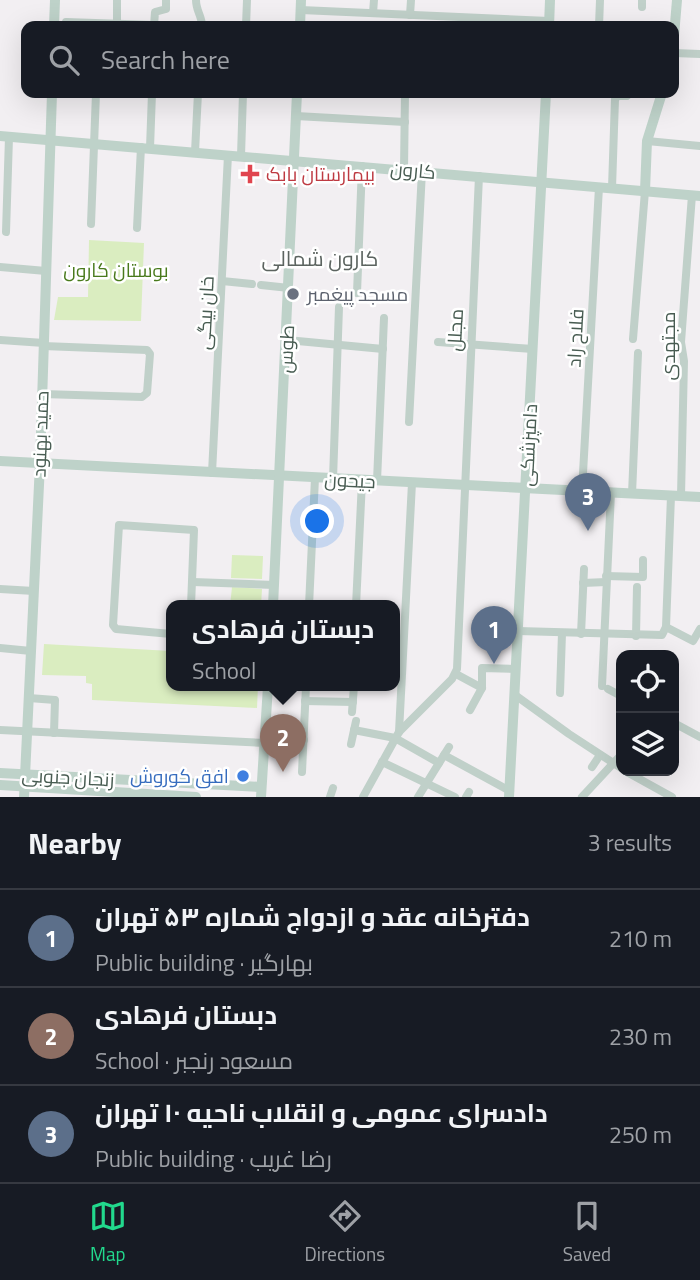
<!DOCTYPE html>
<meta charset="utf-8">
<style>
:root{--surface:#171b24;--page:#242831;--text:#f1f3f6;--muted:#9ea1a6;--line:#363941;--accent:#22d98d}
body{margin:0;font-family:"Titillium Web",Cairo,sans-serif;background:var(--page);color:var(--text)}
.controls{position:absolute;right:21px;bottom:21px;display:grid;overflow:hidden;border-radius:14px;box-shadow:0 7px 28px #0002}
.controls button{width:63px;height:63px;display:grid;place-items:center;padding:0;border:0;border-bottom:2px solid var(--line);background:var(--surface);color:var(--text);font:35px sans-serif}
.you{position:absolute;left:318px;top:522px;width:24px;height:24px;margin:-18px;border:5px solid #fff;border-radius:50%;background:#1a73e8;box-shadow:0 0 0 10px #1a73e833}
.badge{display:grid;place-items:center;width:46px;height:46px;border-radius:50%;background:var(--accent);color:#fff;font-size:23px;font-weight:700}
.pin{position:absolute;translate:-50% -58px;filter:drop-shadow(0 2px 4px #0008)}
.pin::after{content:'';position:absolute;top:37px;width:24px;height:21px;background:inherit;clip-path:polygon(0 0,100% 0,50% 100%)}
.popup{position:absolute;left:166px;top:600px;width:234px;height:91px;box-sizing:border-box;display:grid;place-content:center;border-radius:14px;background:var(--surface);filter:drop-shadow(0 2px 5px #0005);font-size:23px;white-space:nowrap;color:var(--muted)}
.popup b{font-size:26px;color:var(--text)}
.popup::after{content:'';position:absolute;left:50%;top:100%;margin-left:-14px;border:14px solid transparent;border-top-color:var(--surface)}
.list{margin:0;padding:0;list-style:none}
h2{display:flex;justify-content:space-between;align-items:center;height:91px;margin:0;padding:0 28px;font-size:30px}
h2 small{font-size:23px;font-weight:400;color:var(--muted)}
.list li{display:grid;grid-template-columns:46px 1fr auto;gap:21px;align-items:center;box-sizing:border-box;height:98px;padding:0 28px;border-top:2px solid var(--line)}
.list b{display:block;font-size:26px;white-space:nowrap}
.list p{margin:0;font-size:23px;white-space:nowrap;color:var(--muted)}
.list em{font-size:23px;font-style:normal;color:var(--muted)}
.icon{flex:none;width:38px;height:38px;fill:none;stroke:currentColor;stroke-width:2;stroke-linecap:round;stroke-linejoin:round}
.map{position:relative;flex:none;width:700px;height:797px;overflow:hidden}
.search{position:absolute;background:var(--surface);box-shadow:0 7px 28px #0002;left:21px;right:21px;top:21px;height:77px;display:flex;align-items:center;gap:18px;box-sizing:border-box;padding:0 24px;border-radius:14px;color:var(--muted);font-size:26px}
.sheet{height:385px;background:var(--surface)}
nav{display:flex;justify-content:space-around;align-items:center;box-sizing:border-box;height:98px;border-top:2px solid var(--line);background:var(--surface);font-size:19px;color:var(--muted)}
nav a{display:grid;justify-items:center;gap:4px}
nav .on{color:var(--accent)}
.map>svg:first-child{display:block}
</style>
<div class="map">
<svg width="700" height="797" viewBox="0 0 700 797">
<rect width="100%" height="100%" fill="#f2eff2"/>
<g fill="#daedc0">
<polygon points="89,240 144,243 141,321 54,320 58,297 88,297"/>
<polygon points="232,555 263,556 262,579 231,578"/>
<polygon points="232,587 262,589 261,606 230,606"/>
<polygon points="44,644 171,651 171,686 258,686 257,708 92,700 92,684 86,683 86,676 42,675"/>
</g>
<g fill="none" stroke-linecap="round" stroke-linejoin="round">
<g stroke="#c0d0c9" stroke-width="8">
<path d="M 196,0 C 196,11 202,16 202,26"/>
<polyline points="642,7 642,0"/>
<polyline points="301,10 549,21"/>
<polyline points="373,13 374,0"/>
<polyline points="410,15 411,0"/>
<polyline points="66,22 154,25"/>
<polyline points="117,23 117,0"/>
<polyline points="154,26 155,12 166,9 166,0"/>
<polyline points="246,26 247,0"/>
<polyline points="599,26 600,0"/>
<polyline points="674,53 700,54"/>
<polyline points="296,116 405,122"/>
<polyline points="647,141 700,146"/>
<polyline points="150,148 152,93"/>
<polyline points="195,152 198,93"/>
<polyline points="241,156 243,93"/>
<polyline points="404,170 405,93"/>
<polyline points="612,188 615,99 618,96 627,96 630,93"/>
<polyline points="91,224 96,93"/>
<polyline points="137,228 141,147"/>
<polyline points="6,232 9,137"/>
<polyline points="0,267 46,271"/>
<polyline points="222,281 252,284"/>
<polyline points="261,285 289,288"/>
<polyline points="357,293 362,166"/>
<polyline points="633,339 645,191"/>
<polyline points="0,340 44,343"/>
<polyline points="287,340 383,349"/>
<polyline points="438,342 533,349"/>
<polyline points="42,394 142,397 147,393 150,354 147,350 43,346"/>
<polyline points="409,422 422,171"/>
<polyline points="212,473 228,155"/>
<polyline points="333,479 339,307"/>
<polyline points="377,481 384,318"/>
<polyline points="582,491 599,187"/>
<polyline points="632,494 638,353"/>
<polyline points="681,496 684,361 681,342 692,195"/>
<polyline points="606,576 643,577 643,560"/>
<polyline points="193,582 274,585"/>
<polyline points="583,583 606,582"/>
<polyline points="0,589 34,591"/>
<polyline points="309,606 315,478"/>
<polyline points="356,606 362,481"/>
<polyline points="666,627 693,641 700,629"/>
<polyline points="518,631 662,635 666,627 671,496"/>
<polyline points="171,634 116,629 113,625 119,525 194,530 191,606"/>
<polyline points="581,634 584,569"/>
<polyline points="636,636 637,587"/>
<polyline points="0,648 31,651"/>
<polyline points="456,674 482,688 482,668 516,669"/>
<polyline points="602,686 611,493"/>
<polyline points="608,689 621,696"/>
<polyline points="560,693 562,633"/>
<polyline points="515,695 569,734 621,768"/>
<polyline points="29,698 55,700 54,733"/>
<polyline points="305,701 353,702"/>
<polyline points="470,710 482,688"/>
<polyline points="352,712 354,686"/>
<polyline points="674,723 700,737"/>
<polyline points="0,730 264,743"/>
<polyline points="354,730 395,738 439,763"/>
<polyline points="399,732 412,483"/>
<polyline points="273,738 304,740"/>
<polyline points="351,744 356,721"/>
<polyline points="444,755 510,791"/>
<polyline points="382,762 455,797"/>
<polyline points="592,767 600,755"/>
<polyline points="625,771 672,797"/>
<polyline points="302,772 306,686"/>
<polyline points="330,797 333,788"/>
<polyline points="363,797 399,732 452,679 457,669 479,176"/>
<polyline points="418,797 449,747"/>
<polyline points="466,797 469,792"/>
<polyline points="582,797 621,755"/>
</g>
<g stroke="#bed2c9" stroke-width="10">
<polyline points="54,26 55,0"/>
<polyline points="300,26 301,0"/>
<polyline points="549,26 550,0"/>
<polyline points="674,36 677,0"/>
<polyline points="0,136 700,196"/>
<polyline points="645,191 647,141 662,93"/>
<polyline points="0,461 700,497"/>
<polyline points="273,606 297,93"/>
<polyline points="0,773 261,787"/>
<polyline points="0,785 196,797"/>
<polyline points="24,797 40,464 52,93"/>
<polyline points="261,797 268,686"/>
<polyline points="509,797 546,93"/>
</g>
</g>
<path fill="#e0444e" stroke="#fff" stroke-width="2.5" d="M246.5 163.5h7v7h7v7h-7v7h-7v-7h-7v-7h7z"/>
<circle fill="#6b7280" stroke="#fff" stroke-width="2.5" cx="293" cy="294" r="7"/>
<circle fill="#3f7fe0" stroke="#fff" stroke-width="2.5" cx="243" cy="776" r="7"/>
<g text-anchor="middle" stroke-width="5" stroke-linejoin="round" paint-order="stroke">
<g font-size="19" fill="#485c52" stroke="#fff">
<text transform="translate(413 170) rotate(5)" y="7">کارون</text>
<text transform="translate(205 313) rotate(-87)" y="7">خان بیگی</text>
<text transform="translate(455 330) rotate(-87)" y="7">مجلل</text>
<text transform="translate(575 338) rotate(-87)" y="7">فلاح راد</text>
<text transform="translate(668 346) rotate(-90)" y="7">مجتهدی</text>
<text transform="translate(286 349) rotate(-87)" y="7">طوس</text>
<text transform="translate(40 434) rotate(-88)" y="7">حمید بهنود</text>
<text transform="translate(528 445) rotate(-87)" y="7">دامپزشکی</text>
<text transform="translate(350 480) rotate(3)" y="7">جیحون</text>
<text transform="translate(68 777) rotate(3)" y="7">زنجان جنوبی</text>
</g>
<g font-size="19" fill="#be3a42" stroke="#fff" text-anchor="start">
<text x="266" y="181">بیمارستان بابک</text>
</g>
<g font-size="19" fill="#497a1c" stroke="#fff">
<text x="116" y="277">بوستان کارون</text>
</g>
<g font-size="19" fill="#5b616d" stroke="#fff" text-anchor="start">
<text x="307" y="301">مسجد پیغمبر</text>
</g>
<g font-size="19" fill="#366cbe" stroke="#fff" text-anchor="end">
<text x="229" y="783">افق کوروش</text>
</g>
<g font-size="21" fill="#5c6460" stroke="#fff">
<text x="320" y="266">کارون شمالی</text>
</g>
</g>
</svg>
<div class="controls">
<button><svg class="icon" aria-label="locate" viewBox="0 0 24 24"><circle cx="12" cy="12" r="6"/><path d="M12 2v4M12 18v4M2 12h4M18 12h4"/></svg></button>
<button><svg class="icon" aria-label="layers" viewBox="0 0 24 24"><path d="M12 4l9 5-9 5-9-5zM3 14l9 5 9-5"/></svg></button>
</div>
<div class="you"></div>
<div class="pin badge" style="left:494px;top:664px;background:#5c6f8a">1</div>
<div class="pin badge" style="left:283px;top:772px;background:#8d6e63">2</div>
<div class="popup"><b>دبستان فرهادی</b>School</div>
<div class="pin badge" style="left:588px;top:531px;background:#5c6f8a">3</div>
<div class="search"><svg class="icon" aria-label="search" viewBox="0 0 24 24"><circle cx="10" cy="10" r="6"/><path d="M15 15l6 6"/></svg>Search here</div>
</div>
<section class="sheet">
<h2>Nearby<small>3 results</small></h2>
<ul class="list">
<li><span class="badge" style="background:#5c6f8a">1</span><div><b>دفترخانه عقد و ازدواج شماره ۵۳ تهران</b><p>Public building · بهارگیر</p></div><em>210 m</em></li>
<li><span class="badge" style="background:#8d6e63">2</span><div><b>دبستان فرهادی</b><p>School · مسعود رنجبر</p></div><em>230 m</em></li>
<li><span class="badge" style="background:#5c6f8a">3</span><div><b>دادسرای عمومی و انقلاب ناحیه ۱۰ تهران</b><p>Public building · رضا غریب</p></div><em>250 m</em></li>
</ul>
</section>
<nav>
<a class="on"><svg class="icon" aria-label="map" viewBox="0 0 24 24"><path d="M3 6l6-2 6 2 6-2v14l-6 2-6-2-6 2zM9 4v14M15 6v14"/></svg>Map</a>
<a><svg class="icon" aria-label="directions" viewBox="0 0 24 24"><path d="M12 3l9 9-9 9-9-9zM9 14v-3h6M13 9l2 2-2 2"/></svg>Directions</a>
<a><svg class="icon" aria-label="saved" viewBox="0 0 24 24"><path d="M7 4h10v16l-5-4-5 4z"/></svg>Saved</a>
</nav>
